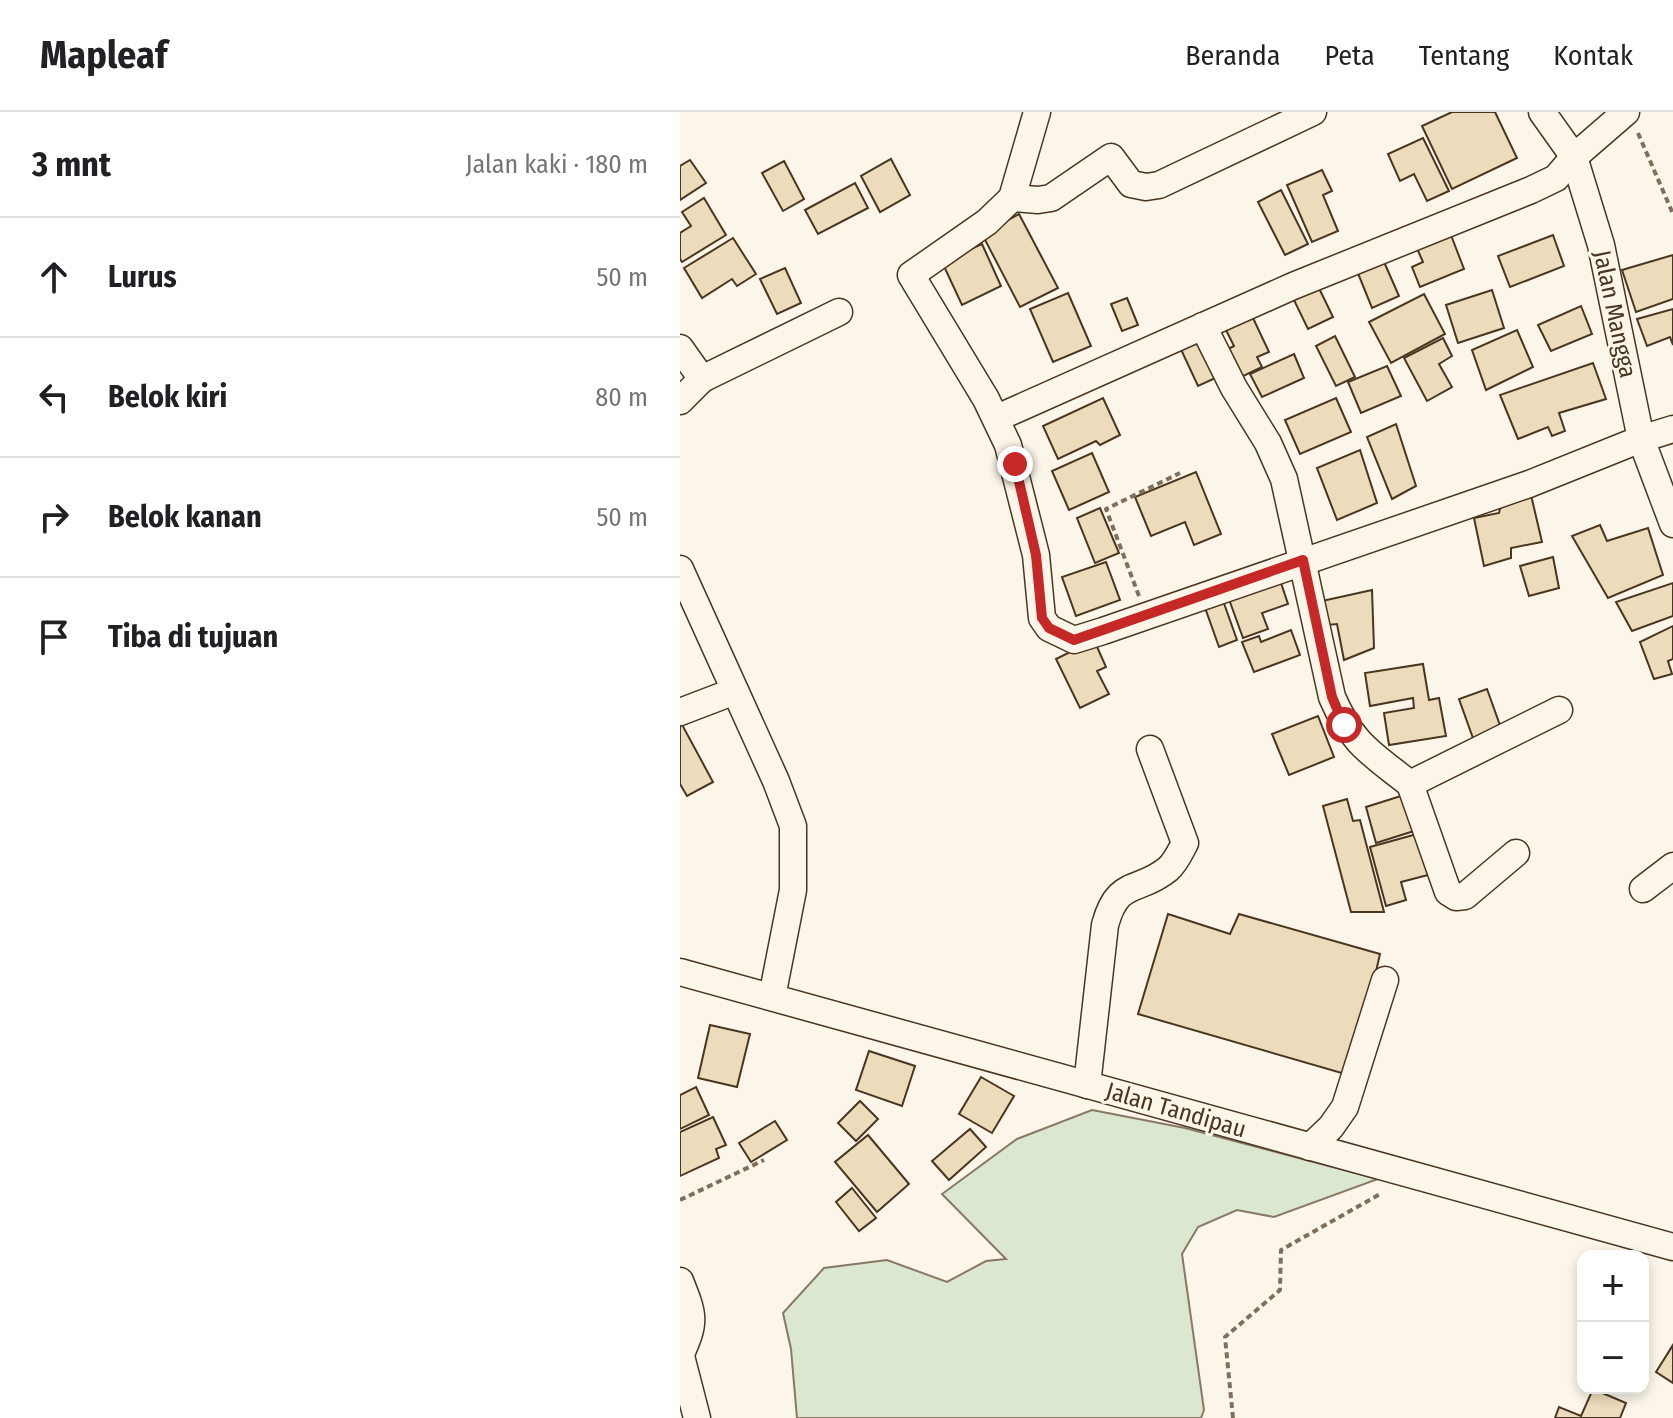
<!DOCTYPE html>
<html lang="id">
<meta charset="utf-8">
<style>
:root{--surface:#fff;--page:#f2f2f2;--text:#202124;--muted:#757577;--line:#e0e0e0}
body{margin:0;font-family:"Fira Sans Condensed",sans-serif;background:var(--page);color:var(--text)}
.controls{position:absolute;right:24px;bottom:24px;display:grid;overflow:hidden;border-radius:16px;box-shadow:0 4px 12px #0003}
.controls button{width:72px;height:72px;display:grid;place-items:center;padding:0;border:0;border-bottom:2px solid var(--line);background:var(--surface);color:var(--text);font:40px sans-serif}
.stop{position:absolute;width:24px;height:24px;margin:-18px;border:6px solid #c62828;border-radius:50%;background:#fff}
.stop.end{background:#c62828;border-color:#fff;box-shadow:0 2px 8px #0008}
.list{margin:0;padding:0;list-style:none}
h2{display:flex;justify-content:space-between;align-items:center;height:104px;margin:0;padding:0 32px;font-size:34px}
h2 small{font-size:26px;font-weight:400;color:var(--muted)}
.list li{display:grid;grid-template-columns:52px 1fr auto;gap:24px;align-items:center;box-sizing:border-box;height:120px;padding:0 32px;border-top:2px solid var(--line)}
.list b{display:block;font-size:30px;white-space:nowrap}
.list em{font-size:26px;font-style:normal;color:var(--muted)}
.icon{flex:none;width:44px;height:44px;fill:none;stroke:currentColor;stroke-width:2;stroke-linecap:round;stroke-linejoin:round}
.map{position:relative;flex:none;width:993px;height:1306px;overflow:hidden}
header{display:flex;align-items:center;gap:48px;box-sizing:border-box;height:112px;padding:0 40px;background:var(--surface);border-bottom:2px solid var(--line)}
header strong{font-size:38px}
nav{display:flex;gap:44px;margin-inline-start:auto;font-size:28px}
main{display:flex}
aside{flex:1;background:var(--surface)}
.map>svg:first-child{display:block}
</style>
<header>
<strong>Mapleaf</strong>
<nav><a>Beranda</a><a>Peta</a><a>Tentang</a><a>Kontak</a></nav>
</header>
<main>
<aside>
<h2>3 mnt<small>Jalan kaki · 180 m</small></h2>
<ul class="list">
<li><svg class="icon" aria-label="ahead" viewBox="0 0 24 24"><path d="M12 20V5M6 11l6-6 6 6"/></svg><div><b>Lurus</b></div><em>50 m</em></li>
<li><svg class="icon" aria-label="left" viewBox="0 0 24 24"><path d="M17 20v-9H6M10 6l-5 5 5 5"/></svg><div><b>Belok kiri</b></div><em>80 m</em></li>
<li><svg class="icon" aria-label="right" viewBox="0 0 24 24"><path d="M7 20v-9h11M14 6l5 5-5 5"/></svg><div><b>Belok kanan</b></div><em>50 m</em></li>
<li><svg class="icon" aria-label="arrive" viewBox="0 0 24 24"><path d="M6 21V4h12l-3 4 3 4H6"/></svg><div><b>Tiba di tujuan</b></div></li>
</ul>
</aside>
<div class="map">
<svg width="993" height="1306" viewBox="0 0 993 1306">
<rect width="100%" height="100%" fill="#fbf6e9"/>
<polygon fill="#dce7d0" stroke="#887966" stroke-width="2" points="412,998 505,1016 698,1067 594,1105 557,1098 518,1115 502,1142 524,1298 521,1306 117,1306 111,1237 103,1201 144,1156 207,1148 267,1170 306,1149 326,1147 262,1082 337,1027"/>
<g fill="#ecdcbc" stroke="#4a3520" stroke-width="2">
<polygon points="772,0 815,0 837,46 772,77 742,14"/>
<polygon points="743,26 769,79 747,89 734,62 720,69 708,42"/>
<polygon points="211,47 230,83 200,100 181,64"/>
<polygon points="10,48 26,71 0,88 0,54"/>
<polygon points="104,49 124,87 103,99 82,61"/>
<polygon points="642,58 652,79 643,83 658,119 632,130 607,73"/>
<polygon points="175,71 188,96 138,122 125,98"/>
<polygon points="601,78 628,132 605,143 578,90"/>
<polygon points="24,86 46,123 2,150 0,147 0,121 11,114 2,100"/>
<polygon points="339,102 378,176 340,195 302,122"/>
<polygon points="769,118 784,157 740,175 732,155 743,150 735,132"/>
<polygon points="873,123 884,154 830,175 818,144"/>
<polygon points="53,126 76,162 57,174 52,167 22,186 4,156"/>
<polygon points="302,132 321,174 282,193 262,150"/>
<polygon points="701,143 719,184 692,196 675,154"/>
<polygon points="993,143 993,187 956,200 942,158"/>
<polygon points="105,156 121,191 97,202 80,167"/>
<polygon points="636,170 653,205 628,217 611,182"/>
<polygon points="812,178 824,216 778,231 766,193"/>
<polygon points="388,181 411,234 373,250 350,197"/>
<polygon points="744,182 765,222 711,251 689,210"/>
<polygon points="447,186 458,213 442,219 431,192"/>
<polygon points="901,194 912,222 871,239 858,213"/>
<polygon points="993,197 993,233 990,225 967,234 957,207"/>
<polygon points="573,206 589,240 577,245 582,255 555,268 542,240 554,234 546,218"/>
<polygon points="837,218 853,255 806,278 792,238"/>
<polygon points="522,220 542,263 518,274 498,231"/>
<polygon points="655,224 675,265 656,274 636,234"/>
<polygon points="763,226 772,244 759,252 772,275 747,289 724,246"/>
<polygon points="614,242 624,266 582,285 570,262"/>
<polygon points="913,251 926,287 879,301 885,319 872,324 868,315 838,327 820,283"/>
<polygon points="707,254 721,284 681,301 668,270"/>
<polygon points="423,286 440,323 420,333 416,329 378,347 363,314"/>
<polygon points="656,286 671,320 620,342 605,308"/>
<polygon points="716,312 736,374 712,387 687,325"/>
<polygon points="680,338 697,391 657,408 637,356"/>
<polygon points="412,341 429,380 389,398 372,359"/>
<polygon points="516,360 541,422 514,433 505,410 471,424 455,385"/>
<polygon points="851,383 862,430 831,436 831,446 804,454 794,406 819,401 822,389"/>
<polygon points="420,396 439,441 415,451 397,406"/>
<polygon points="920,413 927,429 968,416 983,463 928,486 892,424"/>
<polygon points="873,445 879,476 849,484 840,454"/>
<polygon points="426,450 440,488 396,504 382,465"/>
<polygon points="599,465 608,492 582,501 588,517 563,526 546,479"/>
<polygon points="993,471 993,504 952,519 936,490"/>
<polygon points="692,478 694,536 664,548 657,512 647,513 642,489"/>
<polygon points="541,483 557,528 539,535 523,490"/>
<polygon points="993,514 993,547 988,549 992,562 974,567 960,530"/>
<polygon points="611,518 620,543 574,560 562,530 579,524 581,530"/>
<polygon points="414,528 426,555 417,559 429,582 400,596 376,547"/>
<polygon points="743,552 749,588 759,586 766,624 709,633 704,601 734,596 733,586 690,594 685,561"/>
<polygon points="807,577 822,619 794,629 779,587"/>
<polygon points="638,604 654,645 609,663 592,622"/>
<polygon points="0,609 33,670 7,684 0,672"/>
<polygon points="724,683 734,719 696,731 686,695"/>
<polygon points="667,687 673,709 680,708 704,800 671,800 643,694"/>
<polygon points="737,722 748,763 721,770 726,788 706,794 690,735"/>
<polygon points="488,802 550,822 559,802 700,842 672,964 458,902"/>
<polygon points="30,913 70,922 57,975 18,966"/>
<polygon points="189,939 235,954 222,994 176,978"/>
<polygon points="301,965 334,984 312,1021 279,1002"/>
<polygon points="16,975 29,1003 0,1017 0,983"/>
<polygon points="180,989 198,1007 176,1029 158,1011"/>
<polygon points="33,1005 46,1033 36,1037 39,1046 0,1064 0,1020"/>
<polygon points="95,1009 107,1028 71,1050 59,1031"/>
<polygon points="290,1017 306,1035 269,1068 252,1049"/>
<polygon points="188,1023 229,1072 197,1100 155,1050"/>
<polygon points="172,1076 196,1106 179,1119 156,1090"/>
<polygon points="993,1233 993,1271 976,1260"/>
<polygon points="913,1277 946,1291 940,1306 875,1306 879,1295 901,1304"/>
</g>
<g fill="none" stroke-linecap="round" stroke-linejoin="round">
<g stroke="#4a3520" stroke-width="29">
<g id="minor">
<polyline points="357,0 332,86 307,110 231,163 306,287 328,333 356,443 362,506 369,516 394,528 423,519 849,372 961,327 993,317"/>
<polyline points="862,0 894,45 921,133 961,327 993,412"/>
<polyline points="332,86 358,88 371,86 431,45 451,72 466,75 479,73 633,0"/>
<path d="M 523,214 L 554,276 L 588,331 L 604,367 L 652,585 C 672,632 692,642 730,672 L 879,598"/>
<polyline points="0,236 22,267"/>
<polyline points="0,289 22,267 159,200"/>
<polyline points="317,306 613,174 851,78 876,66 894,45 946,0"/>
<polyline points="0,457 96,669 113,714 113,778 92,885"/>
<polyline points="0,600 55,579"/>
<polyline points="730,672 768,780 776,785 785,784 836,741"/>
<polyline points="963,777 993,754"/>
<polyline points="0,860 993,1135"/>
<path d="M 407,973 L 425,813 C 438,765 458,782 488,757 C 496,750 500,740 505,731 L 470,637"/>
<polyline points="630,1035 651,1015 665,995 705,868"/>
<path d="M 0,1169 C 14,1204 16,1209 0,1244"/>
<polyline points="1,1244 17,1306"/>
</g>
</g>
<g stroke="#7f6f5c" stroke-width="4" stroke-dasharray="6 4" stroke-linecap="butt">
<polyline points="958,21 993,102"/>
<polyline points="459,484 426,397 500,361"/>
<polyline points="0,1088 84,1048"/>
<polyline points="553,1306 545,1225 600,1178 601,1138 702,1081"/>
</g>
<use href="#minor" stroke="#fbf6e9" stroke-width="26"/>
</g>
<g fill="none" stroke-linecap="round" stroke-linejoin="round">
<polyline stroke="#c62828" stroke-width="10" points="335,352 356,443 362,506 369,516 394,528 623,448 652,585 664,613"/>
</g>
<g text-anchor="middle" stroke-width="6" stroke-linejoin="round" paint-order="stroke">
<g font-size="24" fill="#4a3520" stroke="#fbf6e9">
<text transform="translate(935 202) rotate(78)" y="8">Jalan Mangga</text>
<text transform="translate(496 998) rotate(16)" y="8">Jalan Tandipau</text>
</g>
</g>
</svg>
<div class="controls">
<button>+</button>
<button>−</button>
</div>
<div class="stop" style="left:664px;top:613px"></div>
<div class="stop end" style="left:335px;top:352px"></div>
</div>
</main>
